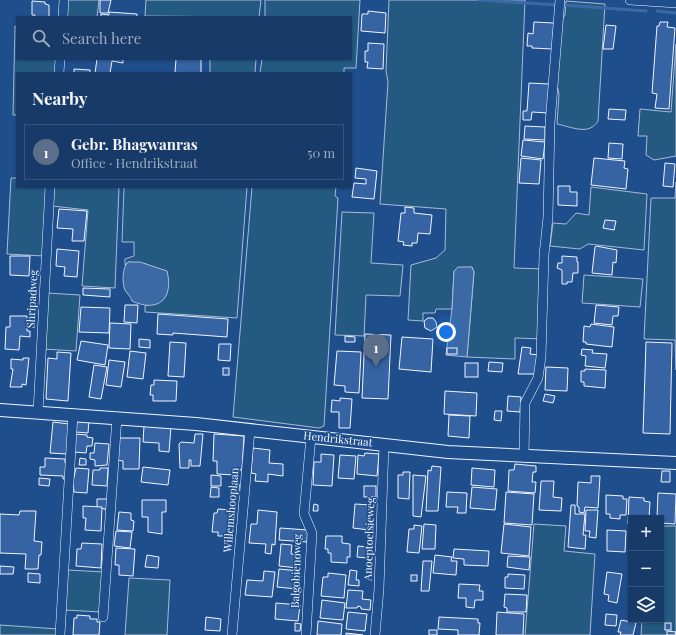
<!DOCTYPE html>
<meta charset="utf-8">
<style>
:root{--surface:#173a69;--page:#244571;--text:#f1f3f6;--muted:#9eadc0;--line:#36547d;--accent:#ffb74d}
body{margin:0;font-family:"Playfair Display",serif;background:var(--page);color:var(--text)}
.controls{position:absolute;right:12px;bottom:12px;display:grid;overflow:hidden;border-radius:0px;box-shadow:0 1px 3px #0004}
.controls button{width:36px;height:36px;display:grid;place-items:center;padding:0;border:0;border-bottom:1px solid var(--line);background:var(--surface);color:var(--text);font:20px sans-serif}
.you{position:absolute;left:446px;top:332px;width:14px;height:14px;margin:-10px;border:3px solid #fff;border-radius:50%;background:#1a73e8;box-shadow:0 0 0 6px #1a73e833}
.badge{display:grid;place-items:center;width:26px;height:26px;border-radius:50%;background:var(--accent);color:#fff;font-size:13px;font-weight:700}
.pin{position:absolute;translate:-50% -33px;filter:drop-shadow(0 1px 2px #0008)}
.pin::after{content:'';position:absolute;top:21px;width:14px;height:12px;background:inherit;clip-path:polygon(0 0,100% 0,50% 100%)}
.list{margin:0;padding:0;list-style:none}
h2{display:flex;justify-content:space-between;align-items:center;height:52px;margin:0;padding:0 16px;font-size:17px}
h2 small{font-size:13px;font-weight:400;color:var(--muted)}
.list li{display:grid;grid-template-columns:26px 1fr auto;gap:12px;align-items:center;box-sizing:border-box;height:56px;margin:0 8px 8px;padding:0 8px;border:1px solid var(--line);border-radius:0px}
.list b{display:block;font-size:15px;white-space:nowrap}
.list p{margin:0;font-size:13px;white-space:nowrap;color:var(--muted)}
.list em{font-size:13px;font-style:normal;color:var(--muted)}
.icon{flex:none;width:22px;height:22px;fill:none;stroke:currentColor;stroke-width:2;stroke-linecap:round;stroke-linejoin:round}
.map{position:relative;flex:none;width:676px;height:635px;overflow:hidden}
.search{position:absolute;background:var(--surface);box-shadow:0 1px 3px #0004;left:16px;top:16px;width:336px;height:44px;display:flex;align-items:center;gap:10px;box-sizing:border-box;padding:0 14px;border-radius:0px;color:var(--muted);font-size:15px}
.panel{position:absolute;background:var(--surface);box-shadow:0 1px 3px #0004;left:16px;top:72px;width:336px;height:116px;border-radius:0px}
.map>svg:first-child{display:block}
</style>
<div class="map">
<svg width="676" height="635" viewBox="0 0 676 635">
<rect width="100%" height="100%" fill="#1f4e8c"/>
<g fill="#245a82" stroke="#a8bbd7">
<polygon points="67,0 99,0 97,17 65,17"/>
<polygon points="146,0 261,0 259,17 145,16"/>
<polygon points="265,0 360,0 356,68 344,68 344,73 260,73 262,59 351,59 351,17 265,17"/>
<polygon points="389,0 525,0 514,268 545,269 545,339 515,338 515,359 467,357 474,272 472,267 454,271 452,309 436,309 435,313 423,313 423,321 408,320 411,265 436,258 445,250 446,209 380,204 388,82 386,71"/>
<path d="M 566,1 L 605,4 L 598,121 C 589,136 572,127 557,124 L 559,94 L 556,80 L 561,21 L 565,15 Z"/>
<polygon points="15,26 17,27 17,59 58,59 57,73 17,73 17,115 13,115"/>
<polygon points="676,44 676,156 654,160 646,155 647,136 638,136 640,109 671,112"/>
<polygon points="210,59 256,59 255,73 210,73"/>
<polygon points="11,178 17,178 17,187 48,187 44,256 7,254"/>
<polygon points="676,182 676,370 675,340 644,339 651,198 675,198"/>
<polygon points="53,187 119,187 115,288 82,286 88,210 52,206"/>
<path d="M 124,187 L 247,187 L 237,318 L 145,312 L 145,306 C 167,301 168,298 168,277 L 146,264 L 128,262 L 125,265 L 125,259 L 134,256 L 134,242 L 122,242 Z"/>
<polygon points="252,187 336,187 335,196 338,198 324,426 319,428 233,417"/>
<polygon points="591,187 647,194 644,250 588,244 580,249 550,246 553,223 566,224 576,213 589,215"/>
<polygon points="342,212 374,213 371,263 403,265 400,296 366,295 364,336 335,335"/>
<polygon points="584,275 643,279 640,307 582,303"/>
<polygon points="47,293 80,295 76,351 43,349"/>
<polygon points="534,524 566,526 564,551 595,554 590,635 525,635"/>
<polygon points="661,526 676,526 676,635 641,635 642,620 661,620"/>
<polygon points="68,570 104,572 101,612 65,610"/>
<polygon points="129,578 170,580 167,635 125,635"/>
<polygon points="0,625 58,629 58,635 0,635"/>
</g>
<g fill="#3b69a3" stroke="#a8bbd7">
<path d="M 128,262 L 140,262 L 167,271 C 174,299 158,313 132,301 C 131,296 127,294 125,290 C 122,283 122,268 128,262 Z"/>
<polygon points="458,267 472,267 474,272 467,357 446,355 446,354 452,309 454,271"/>
</g>
<g fill="none" stroke-linecap="round" stroke-linejoin="round">
<g stroke="#3b69a3" stroke-width="3">
<polyline points="479,0 557,5"/>
<polyline points="563,5 646,11"/>
<polyline points="657,11 676,13"/>
</g>
</g>
<g fill="#3563a3" stroke="#f2f6ff">
<polygon points="100,0 111,0 108,13 100,13"/>
<polygon points="32,1 45,2 45,4 49,5 49,17 34,17 35,15 32,15"/>
<polygon points="368,11 386,13 385,33 361,31 362,14 368,14"/>
<polygon points="109,12 137,14 137,17 101,17 101,14 109,15"/>
<polygon points="534,22 554,23 552,49 532,48 532,46 527,46 528,33 533,34"/>
<polygon points="660,22 668,22 667,27 675,28 669,109 655,108 657,94 652,93 657,26 659,26"/>
<polygon points="606,25 616,26 613,49 603,49"/>
<polygon points="368,43 384,44 383,69 367,68 368,62 365,62 365,51 368,51"/>
<polygon points="97,59 123,59 123,63 112,61 110,73 95,73"/>
<polygon points="176,59 201,59 201,73 175,73"/>
<polygon points="74,69 90,70 90,73 74,73"/>
<polygon points="529,83 549,84 548,113 532,112 531,120 523,120 523,111 527,111"/>
<polygon points="609,109 626,110 625,120 608,119"/>
<polygon points="525,126 545,127 545,140 524,139"/>
<polygon points="523,140 545,142 543,159 521,156"/>
<polygon points="609,143 623,144 622,159 608,158"/>
<polygon points="521,158 541,160 539,184 519,183"/>
<polygon points="594,158 625,161 624,168 628,169 626,189 591,185"/>
<polygon points="665,163 675,164 673,187 663,186"/>
<polygon points="356,168 377,171 374,199 352,197 354,183 366,184 366,179 355,178"/>
<polygon points="558,186 570,186 570,192 577,192 577,206 558,205"/>
<polygon points="405,207 414,208 414,213 432,215 430,234 418,233 417,243 412,243 412,246 403,245 404,242 398,241 401,213 405,213"/>
<polygon points="59,209 87,211 84,241 72,241 73,229 57,228"/>
<polygon points="605,220 616,221 614,230 603,228"/>
<polygon points="596,246 617,250 616,263 613,262 612,275 592,273 595,247"/>
<polygon points="57,249 79,251 77,277 64,276 65,267 56,266"/>
<polygon points="10,256 30,256 29,276 10,275"/>
<polygon points="562,256 577,257 577,262 578,262 578,273 573,273 572,282 567,282 567,284 562,284 562,270 557,268 558,263 562,263"/>
<polygon points="83,288 110,289 110,297 83,295"/>
<polygon points="125,305 138,305 137,323 124,322"/>
<polygon points="596,305 619,307 618,316 613,316 612,325 594,323"/>
<polygon points="81,307 110,308 109,333 79,332"/>
<polygon points="158,314 228,319 227,337 173,333 173,335 157,334"/>
<polygon points="10,316 27,316 27,331 30,331 30,337 20,336 19,350 5,349 6,327 10,327"/>
<polygon points="428,318 433,318 436,322 437,327 431,331 425,328 424,321"/>
<polygon points="110,323 131,324 130,349 109,348"/>
<polygon points="591,324 614,327 612,347 586,344 586,342 583,342 584,326 590,327"/>
<polygon points="365,334 391,335 388,399 362,398"/>
<polygon points="345,336 355,337 355,342 345,342"/>
<polygon points="402,337 433,339 431,372 399,369"/>
<polygon points="139,339 150,340 150,348 139,347"/>
<polygon points="81,341 108,345 105,365 77,360"/>
<polygon points="170,342 186,343 184,377 168,376"/>
<polygon points="646,342 672,343 670,434 643,433"/>
<polygon points="219,344 231,344 230,361 218,360"/>
<polygon points="522,347 531,348 530,354 539,355 538,374 518,374"/>
<rect x="447" y="348" width="10" height="6"/>
<polygon points="582,349 593,350 592,353 607,354 605,368 585,366 586,356 581,355"/>
<polygon points="130,351 146,353 143,379 127,377"/>
<polygon points="337,351 361,352 359,393 345,392 345,386 334,385"/>
<polygon points="57,352 71,353 68,401 46,399 48,358 57,359"/>
<polygon points="23,358 29,358 26,385 22,384 22,387 10,387 13,369 11,369 11,359 23,360"/>
<polygon points="109,360 125,362 121,387 106,385"/>
<polygon points="489,362 503,363 502,372 488,371"/>
<rect x="465" y="363" width="13" height="14"/>
<polygon points="94,365 107,367 101,399 89,397"/>
<polygon points="546,367 568,368 567,391 545,390"/>
<rect x="223" y="368" width="6" height="7"/>
<polygon points="585,369 606,370 605,388 584,386 584,382 581,382 581,371 585,371"/>
<polygon points="154,380 177,381 176,401 153,401 153,395 150,395 151,385 154,385"/>
<polygon points="445,391 477,393 476,416 444,414"/>
<polygon points="545,394 555,396 553,403 543,401"/>
<polygon points="508,396 521,397 520,412 507,411"/>
<polygon points="340,398 352,399 350,428 339,428 339,412 331,412 332,400 340,401"/>
<polygon points="495,411 502,411 501,421 494,420"/>
<polygon points="449,415 470,416 469,438 448,436"/>
<polygon points="77,419 89,420 88,433 76,432"/>
<polygon points="53,422 69,424 67,454 50,453"/>
<polygon points="144,426 171,427 169,452 159,451 159,443 143,442"/>
<polygon points="75,434 87,435 87,437 93,438 92,446 87,446 86,453 74,452"/>
<polygon points="195,434 203,434 200,466 191,466 191,460 189,460 189,468 180,468 179,444 181,442 194,443"/>
<polygon points="214,434 244,436 242,470 236,470 235,475 217,474 217,461 213,461"/>
<polygon points="118,438 140,438 139,469 123,469 123,461 117,460"/>
<polygon points="95,443 109,444 107,465 95,466 95,460 90,459 90,453 94,453"/>
<polygon points="253,448 270,450 269,463 283,464 283,476 268,474 268,482 255,481 256,474 251,473"/>
<polygon points="365,453 379,454 377,476 357,474 358,455 364,456"/>
<polygon points="321,454 334,455 332,486 313,485 314,462 321,462"/>
<polygon points="340,455 356,456 354,479 338,478"/>
<polygon points="45,458 65,459 65,463 68,464 67,479 63,479 63,476 40,475 40,467 45,467"/>
<polygon points="80,458 86,459 86,465 79,465"/>
<polygon points="515,464 536,466 536,472 533,472 532,482 536,482 535,493 508,491 509,470 514,470"/>
<polygon points="432,466 441,467 438,511 426,511 428,470 431,471"/>
<polygon points="143,467 170,470 168,485 141,482"/>
<polygon points="76,468 89,469 87,493 74,492 73,481"/>
<polygon points="100,468 108,468 107,486 92,485 93,470 100,470"/>
<polygon points="472,468 495,470 494,487 471,485"/>
<polygon points="662,471 670,471 670,482 661,482"/>
<polygon points="403,472 410,472 409,499 398,498 398,475 403,475"/>
<polygon points="211,475 221,476 221,486 211,486"/>
<polygon points="413,475 426,476 421,517 413,516"/>
<polygon points="591,476 600,476 598,508 585,507 584,513 579,512 579,507 577,506 578,482 591,483"/>
<polygon points="39,478 50,479 49,486 39,485"/>
<polygon points="541,481 554,481 553,497 562,498 561,511 539,510"/>
<polygon points="234,485 240,485 240,492 233,492"/>
<rect x="364" y="486" width="12" height="11"/>
<polygon points="211,487 219,488 219,497 210,497"/>
<polygon points="472,487 497,489 495,510 470,508"/>
<polygon points="447,492 467,493 466,513 457,513 458,507 446,507"/>
<polygon points="506,492 534,494 532,525 504,523"/>
<polygon points="658,493 676,494 675,524 661,523 661,518 657,518"/>
<polygon points="606,495 623,496 623,499 627,499 626,515 620,515 620,519 610,518 610,514 606,514"/>
<polygon points="629,497 644,498 644,501 650,502 649,518 631,518 631,524 628,524"/>
<polygon points="97,499 109,499 108,510 97,507"/>
<polygon points="142,500 166,500 166,512 162,512 162,534 148,532 148,517 142,517"/>
<polygon points="314,504 318,505 318,511 313,511"/>
<polygon points="355,504 371,505 369,530 353,528"/>
<polygon points="571,505 575,505 575,514 585,514 583,535 586,535 585,549 568,547"/>
<polygon points="83,506 102,507 101,531 85,530 86,518 83,518"/>
<polygon points="218,509 231,510 229,536 218,536 218,532 212,532 214,513 217,513"/>
<polygon points="258,510 277,512 275,545 272,544 271,554 265,553 266,544 249,543 251,524 257,524"/>
<polygon points="586,510 598,510 596,538 589,537 590,531 585,531"/>
<polygon points="20,511 36,511 34,541 42,542 41,555 39,555 38,569 25,569 26,554 0,553 0,514 19,515"/>
<polygon points="119,512 131,513 131,520 134,521 133,531 117,530"/>
<polygon points="424,524 436,525 435,549 422,549"/>
<polygon points="504,524 531,527 529,556 501,553"/>
<polygon points="414,525 422,526 419,553 407,552 409,529 414,529"/>
<polygon points="280,528 308,530 307,542 279,540"/>
<polygon points="607,530 626,531 625,552 607,551"/>
<polygon points="116,531 132,532 130,548 114,546"/>
<polygon points="326,536 342,536 342,543 350,544 350,557 347,557 347,563 331,562 331,553 328,553 328,549 325,549"/>
<polygon points="82,543 102,544 101,568 76,566 77,549 81,549"/>
<polygon points="281,544 292,545 291,554 300,555 298,568 279,566"/>
<polygon points="358,546 368,547 367,558 357,557"/>
<polygon points="116,548 135,549 133,576 119,575 119,565 115,565"/>
<polygon points="454,549 489,551 488,566 464,565 464,559 453,558"/>
<polygon points="147,555 159,557 158,568 145,567"/>
<polygon points="435,555 452,557 451,561 457,561 456,575 433,573"/>
<polygon points="508,556 530,557 529,570 507,567"/>
<polygon points="423,561 432,561 429,591 421,591"/>
<polygon points="0,566 14,567 13,574 0,574"/>
<polygon points="279,569 299,571 299,576 301,576 297,589 277,587"/>
<polygon points="350,570 357,571 356,580 359,580 359,586 348,585"/>
<polygon points="264,571 275,572 272,597 245,595 247,580 263,581"/>
<polygon points="607,572 622,574 617,603 608,601 609,595 604,594"/>
<polygon points="28,573 40,574 40,583 28,582"/>
<polygon points="328,573 346,575 344,598 321,596 323,577 328,577"/>
<polygon points="508,574 525,575 524,589 505,588 505,577 508,577"/>
<rect x="411" y="575" width="6" height="6"/>
<polygon points="459,584 480,585 479,591 483,591 483,600 475,600 474,608 466,607 466,598 458,598"/>
<polygon points="348,590 363,591 362,599 371,600 370,610 361,609 361,607 358,606 357,608 346,608"/>
<polygon points="505,594 527,595 526,612 507,612 507,608 504,607"/>
<polygon points="322,600 345,603 343,620 320,618"/>
<polygon points="276,603 300,605 298,621 275,619"/>
<polygon points="348,612 367,614 365,631 346,629"/>
<polygon points="497,612 524,614 523,635 496,635"/>
<polygon points="606,614 617,615 616,626 605,625"/>
<polygon points="77,615 90,616 90,619 97,619 97,622 100,622 99,635 73,635 74,618 77,618"/>
<polygon points="206,617 221,619 220,631 205,630"/>
<polygon points="439,617 478,619 478,623 480,623 479,635 458,635 458,630 438,629"/>
<polygon points="621,620 636,623 633,635 620,635 621,632 618,632"/>
<polygon points="318,621 342,624 341,635 317,635"/>
<polygon points="295,623 301,624 300,631 295,631"/>
<rect x="665" y="623" width="6" height="7"/>
<rect x="429" y="630" width="8" height="5"/>
<polygon points="667,631 676,632 675,635 667,635"/>
<polygon points="346,633 363,635 346,635"/>
</g>
<g fill="none" stroke-linecap="round" stroke-linejoin="round">
<g stroke="#f2f6ff" stroke-width="10">
<g id="street">
<polyline points="630,0 676,3"/>
<polyline points="63,17 64,0"/>
<polyline points="59,73 60,59"/>
<polyline points="38,412 50,187"/>
<polyline points="524,457 525,403 538,378 541,357 544,255 548,217 550,123 560,0"/>
<polyline points="103,617 117,417"/>
<polyline points="60,635 73,414"/>
<polyline points="232,635 250,430"/>
<polyline points="306,635 312,533 304,514 311,437"/>
<polyline points="375,635 379,589 384,445"/>
</g>
</g>
<g stroke="#f2f6ff" stroke-width="14">
<polyline id="secondary" points="0,410 196,424 448,452 676,463"/>
</g>
<use href="#street" stroke="#1f4e8c" stroke-width="9"/>
<use href="#secondary" stroke="#1f4e8c" stroke-width="12"/>
</g>
<g text-anchor="middle" stroke-width="3" stroke-linejoin="round" paint-order="stroke">
<g font-size="11" fill="#f2f6ff" stroke="#1f4e8c">
<text transform="translate(32 299) rotate(-87)" y="4">Shripadweg</text>
<text transform="translate(338 439) rotate(6)" y="4">Hendrikstraat</text>
<text transform="translate(231 510) rotate(-85)" y="4">Willemshooplaan</text>
<text transform="translate(369 539) rotate(-88)" y="4">Anoeptoelsieweg</text>
<text transform="translate(296 571) rotate(-88)" y="4">Balgobienoweg</text>
</g>
</g>
</svg>
<div class="controls">
<button>+</button>
<button>−</button>
<button><svg class="icon" aria-label="layers" viewBox="0 0 24 24"><path d="M12 4l9 5-9 5-9-5zM3 14l9 5 9-5"/></svg></button>
</div>
<div class="you"></div>
<div class="pin badge" style="left:376px;top:367px;background:#5c6f8a">1</div>
<div class="search"><svg class="icon" aria-label="search" viewBox="0 0 24 24"><circle cx="10" cy="10" r="6"/><path d="M15 15l6 6"/></svg>Search here</div>
<section class="panel">
<h2>Nearby<small></small></h2>
<ul class="list">
<li><span class="badge" style="background:#5c6f8a">1</span><div><b>Gebr. Bhagwanras</b><p>Office · Hendrikstraat</p></div><em>50 m</em></li>
</ul>
</section>
</div>
